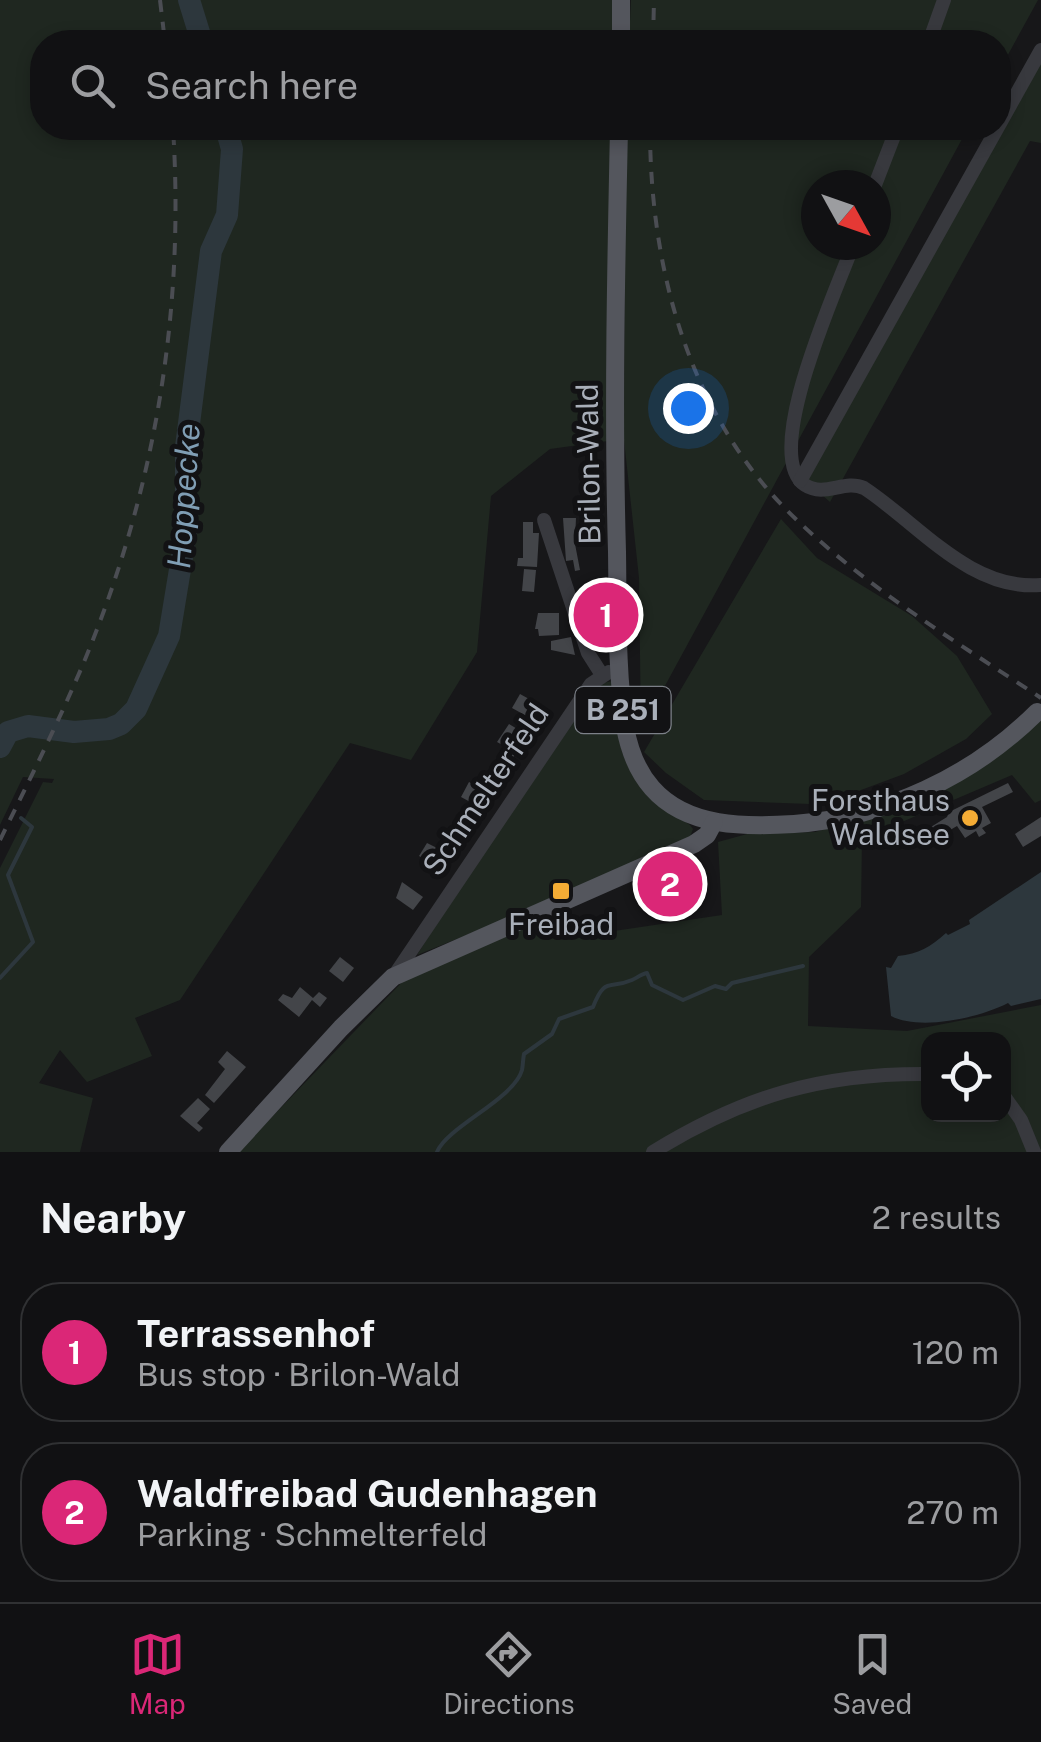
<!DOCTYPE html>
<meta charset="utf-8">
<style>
:root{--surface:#111113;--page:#1e1f21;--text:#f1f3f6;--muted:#9c9da0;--line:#303133;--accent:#db2777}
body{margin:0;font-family:"Public Sans",sans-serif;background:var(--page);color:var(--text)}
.controls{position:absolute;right:30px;bottom:30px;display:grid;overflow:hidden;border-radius:20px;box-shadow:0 5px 15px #0003}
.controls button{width:90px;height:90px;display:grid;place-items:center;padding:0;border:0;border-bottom:2px solid var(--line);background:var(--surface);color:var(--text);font:50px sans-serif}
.compass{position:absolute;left:801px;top:170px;width:90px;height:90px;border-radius:50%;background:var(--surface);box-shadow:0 5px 15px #0003;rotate:130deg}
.you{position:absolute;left:688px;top:408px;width:35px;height:35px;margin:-25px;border:8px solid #fff;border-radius:50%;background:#1a73e8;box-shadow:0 0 0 15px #1a73e833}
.badge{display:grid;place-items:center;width:65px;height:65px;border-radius:50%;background:var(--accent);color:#fff;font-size:32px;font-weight:700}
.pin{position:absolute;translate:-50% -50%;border:5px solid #fff;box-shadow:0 2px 10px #0006}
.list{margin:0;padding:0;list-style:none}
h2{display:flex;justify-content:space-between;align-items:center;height:130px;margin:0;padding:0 40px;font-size:42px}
h2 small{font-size:32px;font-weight:400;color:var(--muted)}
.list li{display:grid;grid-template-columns:65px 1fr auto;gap:30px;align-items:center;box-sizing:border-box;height:140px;margin:0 20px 20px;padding:0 20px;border:2px solid var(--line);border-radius:40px}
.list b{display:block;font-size:38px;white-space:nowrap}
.list p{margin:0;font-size:32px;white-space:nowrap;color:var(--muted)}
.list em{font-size:32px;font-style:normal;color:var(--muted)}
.icon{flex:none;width:55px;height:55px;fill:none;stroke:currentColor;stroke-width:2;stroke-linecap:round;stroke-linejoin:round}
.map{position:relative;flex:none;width:1041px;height:1152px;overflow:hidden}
.search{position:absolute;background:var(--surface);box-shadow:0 5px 15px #0003;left:30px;right:30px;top:30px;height:110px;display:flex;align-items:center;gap:25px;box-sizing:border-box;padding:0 35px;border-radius:40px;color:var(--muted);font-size:38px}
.sheet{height:450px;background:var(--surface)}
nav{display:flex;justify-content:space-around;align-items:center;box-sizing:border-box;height:140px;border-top:2px solid var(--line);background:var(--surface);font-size:28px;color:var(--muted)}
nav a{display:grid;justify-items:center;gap:5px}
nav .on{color:var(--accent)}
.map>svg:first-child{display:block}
</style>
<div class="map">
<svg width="1041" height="1152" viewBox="0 0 1041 1152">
<rect width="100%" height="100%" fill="#171719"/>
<g fill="#1f2720" fill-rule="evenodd">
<polygon points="0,0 613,0 612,42 42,42 42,128 611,128 608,441 550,449 491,496 477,652 411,760 350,743 180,1000 135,1018 152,1056 87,1082 60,1050 39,1083 93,1098 80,1152 0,1152 0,868 43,782 52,783 54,779 23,777 0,825"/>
<polygon points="631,0 1038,0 999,71 998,42 629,42"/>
<polygon points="1041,49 1041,143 1030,141 830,502 804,479"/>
<path d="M 625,128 L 968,128 L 641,730 L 639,578 L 624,440 ZM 816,185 L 876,185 L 876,245 L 816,245 Z"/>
<polygon points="781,519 817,558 912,616 957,656 992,714 966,739 904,774 853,793 810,804 704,800 666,773 644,752"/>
<path d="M 613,681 C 618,760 622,780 690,825 L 693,829 L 690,837 L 657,858 L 417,955 L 542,757 L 602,683 Z"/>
<path d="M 1041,717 L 1041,800 L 1035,803 L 1012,775 L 862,839 L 861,907 L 809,957 L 808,1026 L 907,1031 L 1041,1005 L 1041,1152 L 238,1152 L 407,977 L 536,922 L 560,939 L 722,915 L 718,842 L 747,834 L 815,832 L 917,804 L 1027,730 ZM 928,1040 L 1004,1040 L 1004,1114 L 928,1114 Z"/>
</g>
<path fill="#2d373d" d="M 1041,872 L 1041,999 L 1011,1006 L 1008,1003 C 979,1018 920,1031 891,1016 L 886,967 L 891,968 L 898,956 C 919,954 930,947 946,933 L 948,935 L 970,924 L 969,920 Z"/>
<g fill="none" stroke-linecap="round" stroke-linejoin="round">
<g stroke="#2d373d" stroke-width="4">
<polyline points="0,978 33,942 8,875 32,827 21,818"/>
<path d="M 437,1152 C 447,1127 514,1099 522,1070 C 523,1065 523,1059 524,1054 L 552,1034 L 559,1019 L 593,1007 C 605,976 609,990 632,980 C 637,978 641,974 647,973 L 652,985 L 683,1000 L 715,986 L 726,989 L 732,983 L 803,966"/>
</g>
<g stroke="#2d373d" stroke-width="22">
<polyline points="189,0 202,42"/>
<polyline points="0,747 8,732 28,726 74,732 109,729 121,724 136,709 169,636 186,533 186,447 211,251 227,215 232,149 226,128"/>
</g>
</g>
<g fill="#434549">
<polygon points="563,518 576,518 575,540 579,539 579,544 575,544 580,570 575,571 573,560 566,561"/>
<polygon points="523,522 533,522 533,533 539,533 537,567 517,566 518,558 523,558"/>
<polygon points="524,569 536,570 534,592 522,591"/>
<polygon points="538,613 559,613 559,635 539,636 538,629 535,629"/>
<polygon points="571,637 575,655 551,650 551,641"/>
<polygon points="520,694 540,705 532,719 512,708"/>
<polygon points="509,724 524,733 513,758 503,752 506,747 497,742"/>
<polygon points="484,781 488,783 474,804 461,797 469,782 480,788"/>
<polygon points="1008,783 1013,792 982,807 991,823 982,828 986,833 979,837 976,831 965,838 957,826 933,840 926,830 947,817 949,812"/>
<polygon points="1041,817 1041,836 1023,847 1015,834"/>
<polygon points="427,843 443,851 435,865 419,856"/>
<polygon points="402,882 423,897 413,910 396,898"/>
<polygon points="340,957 354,968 343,982 329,971"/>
<polygon points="300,987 313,998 319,992 327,998 320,1007 312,1000 299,1017 278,1000 283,994 292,998"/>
<polygon points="227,1051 246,1067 214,1103 205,1095 225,1069 218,1062"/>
<polygon points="198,1098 210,1109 197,1123 203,1128 199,1132 180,1116"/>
</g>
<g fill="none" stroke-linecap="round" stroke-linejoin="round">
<g stroke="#38393e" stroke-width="14">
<polyline points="929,42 944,0"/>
<polyline points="875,185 897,128"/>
<path d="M 853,245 C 838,287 760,455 805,485 C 825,498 844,479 864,488 C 919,524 970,591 1041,585"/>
<polyline points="800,481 1041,50"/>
<polyline points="544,520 588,653 602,675"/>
<polyline points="394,976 591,684 609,672"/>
<polyline points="1004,1096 1021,1120 1034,1152"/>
<path d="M 653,1152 C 744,1096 822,1073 928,1074"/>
</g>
<g stroke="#54565d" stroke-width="18">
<polyline points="621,42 621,0"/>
<path d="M 619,128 C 616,269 613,411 617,552 C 618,610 616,670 625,727 C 629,749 637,771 652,788 C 687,828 746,827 794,824 C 884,818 973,776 1037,712"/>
<polyline points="228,1152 341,1028 393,977 694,844 707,835 714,822"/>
</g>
<g stroke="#4b4d53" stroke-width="4" stroke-dasharray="12 10" stroke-linecap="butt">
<polyline points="160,0 165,42"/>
<polyline points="653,42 654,0"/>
<path d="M 650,128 C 650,272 691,422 800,523 C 872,591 958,643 1041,698"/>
<path d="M 0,840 C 28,783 56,727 81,669 C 154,497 185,314 173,128"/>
</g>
</g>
<g fill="#f4ac35" stroke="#121214" stroke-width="4">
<circle cx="970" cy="818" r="10"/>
<rect x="551" y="881" width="20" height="20" rx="5"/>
</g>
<g text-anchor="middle" stroke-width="10" stroke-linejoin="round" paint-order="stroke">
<rect fill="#121214" stroke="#7c8088" stroke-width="2.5" x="575.5" y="687" width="95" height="46" rx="8"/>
<g font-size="28" font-weight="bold" fill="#a9afb9">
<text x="623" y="720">B 251</text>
</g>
<g font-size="30" fill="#a9afb9" stroke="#121214">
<text transform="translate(589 464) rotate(-91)" y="10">Brilon-Wald</text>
<text transform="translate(486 790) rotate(-56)" y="10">Schmelterfeld</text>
</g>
<g font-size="30" fill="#a9afb9" stroke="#121214" text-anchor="end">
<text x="950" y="811">Forsthaus<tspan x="950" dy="34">Waldsee</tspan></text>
<text x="561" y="935" text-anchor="middle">Freibad</text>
</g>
<g font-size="32" font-style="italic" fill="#809eb4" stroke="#121214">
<text transform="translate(184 496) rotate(-86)" y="11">Hoppecke</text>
</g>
</g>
</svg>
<div class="controls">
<button><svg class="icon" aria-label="locate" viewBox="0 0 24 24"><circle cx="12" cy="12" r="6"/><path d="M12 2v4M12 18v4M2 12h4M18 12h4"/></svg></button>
</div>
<svg class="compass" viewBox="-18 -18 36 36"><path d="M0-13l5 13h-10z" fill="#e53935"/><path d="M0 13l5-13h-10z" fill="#9c9da0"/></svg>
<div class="you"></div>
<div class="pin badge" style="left:606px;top:615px">1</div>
<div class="pin badge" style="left:670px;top:884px">2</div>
<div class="search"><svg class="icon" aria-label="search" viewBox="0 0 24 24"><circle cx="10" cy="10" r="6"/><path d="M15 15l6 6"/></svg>Search here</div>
</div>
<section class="sheet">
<h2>Nearby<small>2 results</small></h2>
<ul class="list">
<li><span class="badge">1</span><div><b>Terrassenhof</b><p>Bus stop · Brilon-Wald</p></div><em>120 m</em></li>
<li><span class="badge">2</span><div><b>Waldfreibad Gudenhagen</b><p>Parking · Schmelterfeld</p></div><em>270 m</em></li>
</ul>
</section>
<nav>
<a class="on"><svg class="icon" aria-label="map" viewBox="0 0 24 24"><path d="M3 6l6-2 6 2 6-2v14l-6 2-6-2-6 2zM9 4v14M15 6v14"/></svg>Map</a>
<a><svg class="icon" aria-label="directions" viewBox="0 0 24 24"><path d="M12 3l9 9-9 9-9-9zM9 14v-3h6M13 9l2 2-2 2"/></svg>Directions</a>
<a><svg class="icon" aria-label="saved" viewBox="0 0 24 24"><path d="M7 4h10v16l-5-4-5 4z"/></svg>Saved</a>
</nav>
